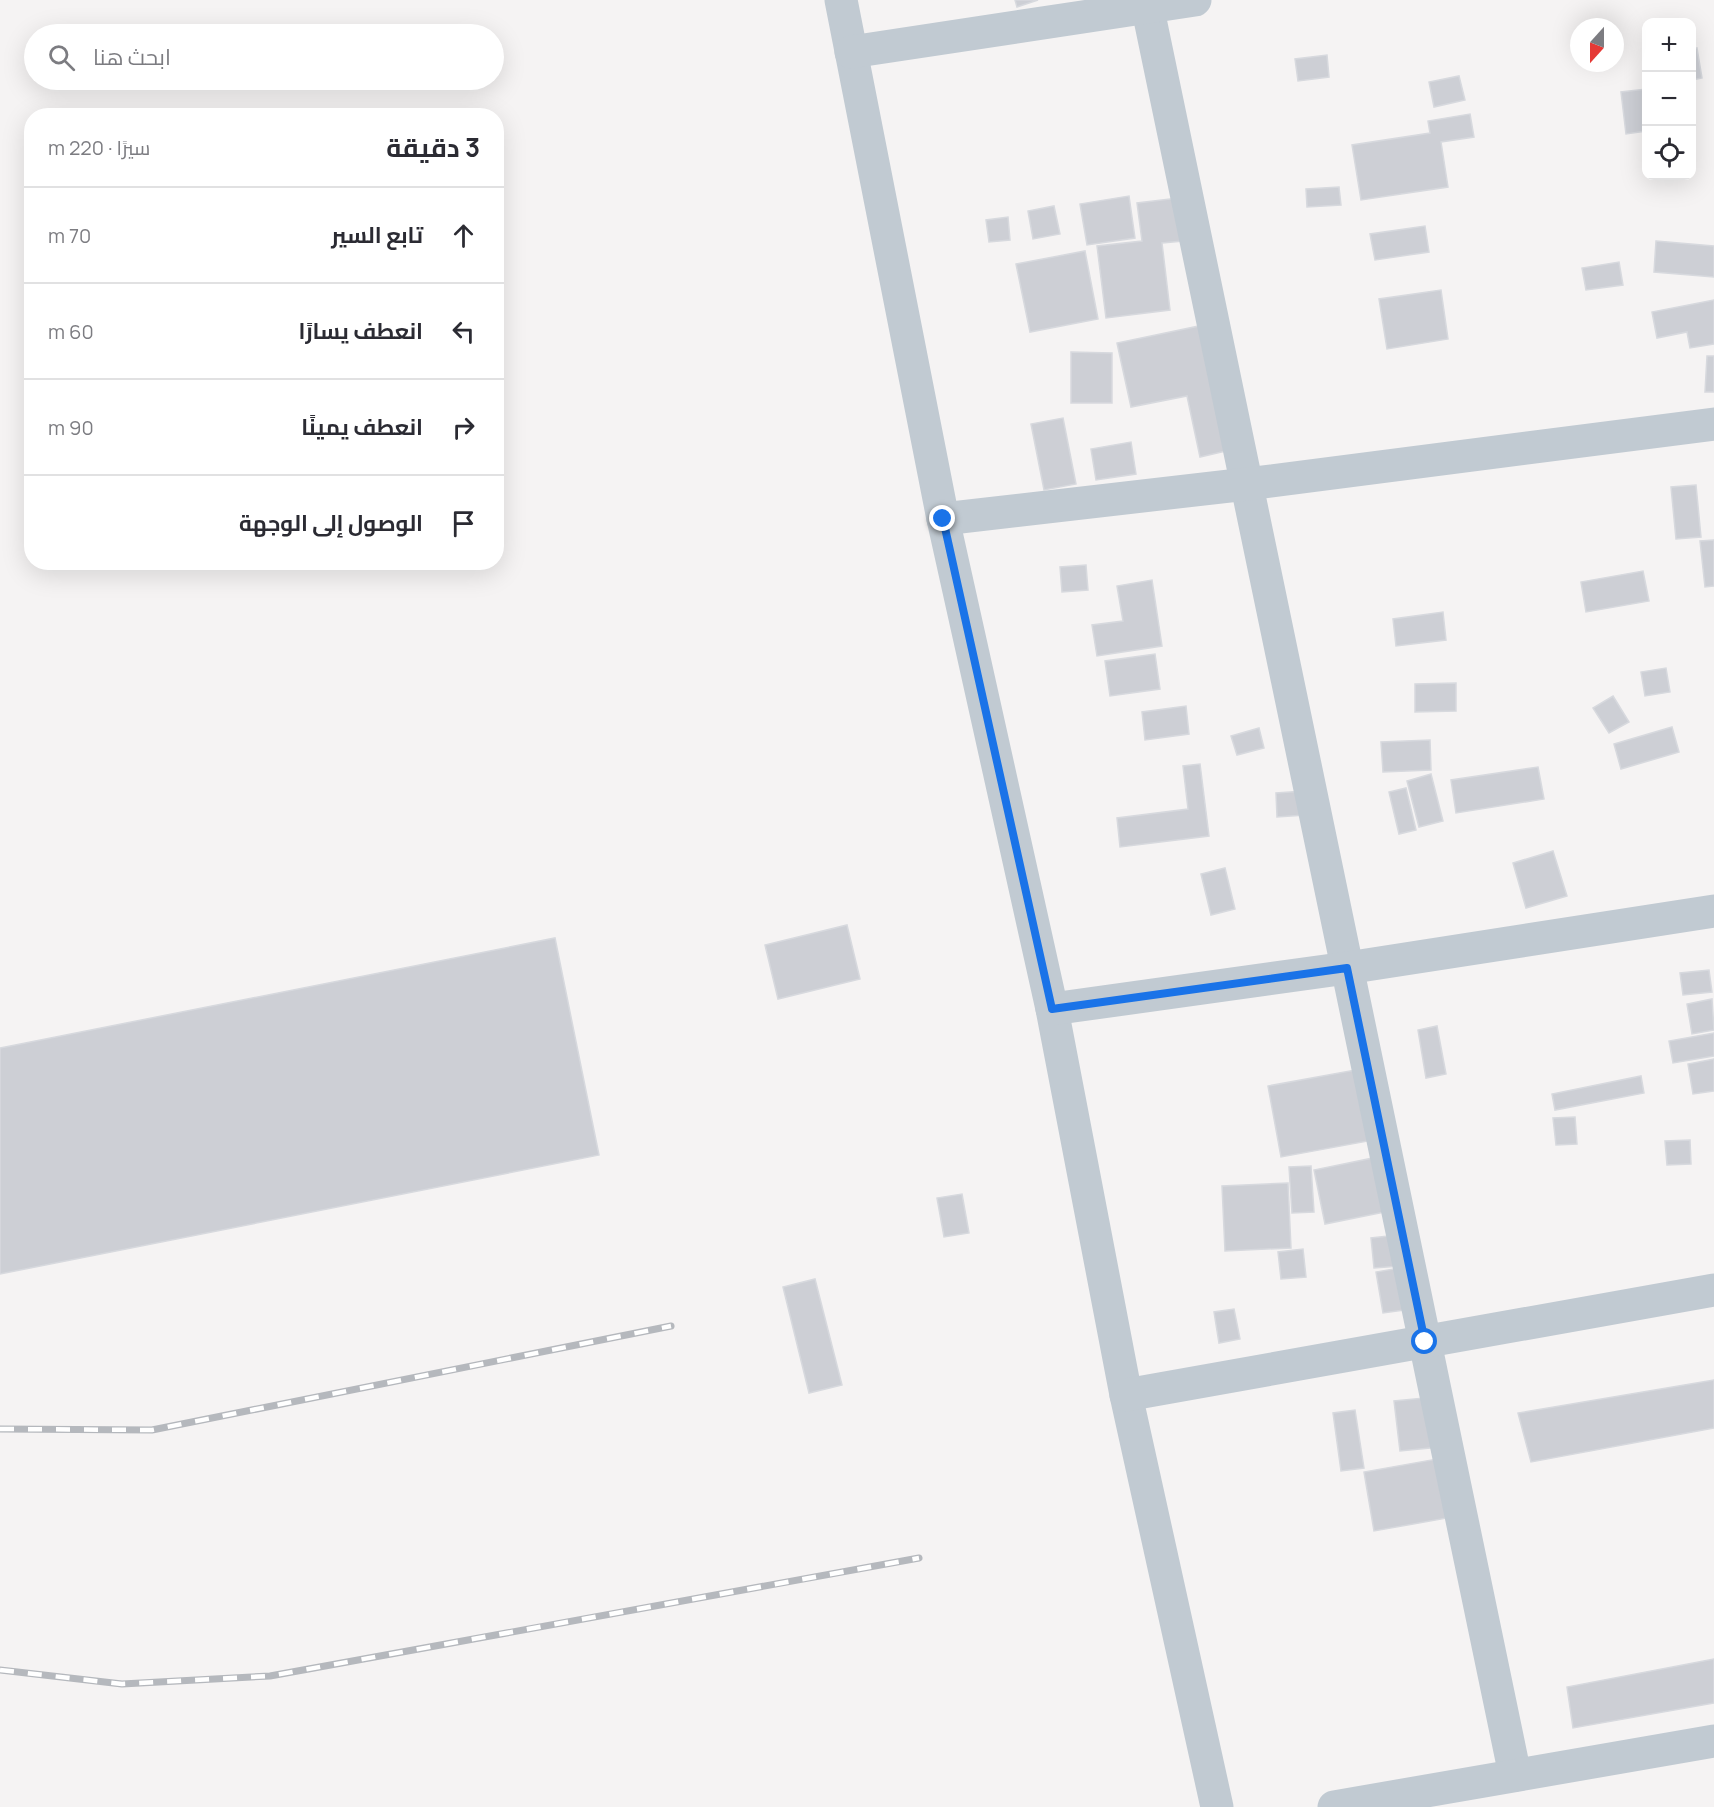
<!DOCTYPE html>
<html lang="ar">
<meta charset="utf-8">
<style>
:root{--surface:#fff;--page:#f2f2f3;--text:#2b2b33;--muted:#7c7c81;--line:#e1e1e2}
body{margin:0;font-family:Manrope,Cairo,sans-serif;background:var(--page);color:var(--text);direction:rtl}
.controls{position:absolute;right:18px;top:18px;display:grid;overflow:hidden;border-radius:12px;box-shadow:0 6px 24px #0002}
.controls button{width:54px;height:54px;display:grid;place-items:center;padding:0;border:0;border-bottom:2px solid var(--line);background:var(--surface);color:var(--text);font:30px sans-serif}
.compass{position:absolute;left:1570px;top:18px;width:54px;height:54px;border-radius:50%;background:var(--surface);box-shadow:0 6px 24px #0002;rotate:201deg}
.stop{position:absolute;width:18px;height:18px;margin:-14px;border:4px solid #1a73e8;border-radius:50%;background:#fff}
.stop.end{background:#1a73e8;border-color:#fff;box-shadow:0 2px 6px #0008}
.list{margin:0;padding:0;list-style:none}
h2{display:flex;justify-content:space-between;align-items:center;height:78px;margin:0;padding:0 24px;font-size:26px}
h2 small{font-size:20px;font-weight:400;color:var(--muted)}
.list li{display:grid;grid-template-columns:39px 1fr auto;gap:18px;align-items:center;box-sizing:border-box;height:96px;padding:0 24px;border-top:2px solid var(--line)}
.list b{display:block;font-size:22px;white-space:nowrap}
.list em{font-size:20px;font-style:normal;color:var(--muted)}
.icon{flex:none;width:33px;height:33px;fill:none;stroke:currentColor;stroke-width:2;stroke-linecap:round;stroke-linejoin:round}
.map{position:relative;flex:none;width:1714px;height:1807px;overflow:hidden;direction:ltr}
.search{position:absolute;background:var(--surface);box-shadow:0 6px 24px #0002;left:24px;top:24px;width:480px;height:66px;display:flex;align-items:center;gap:15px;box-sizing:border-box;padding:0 21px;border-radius:33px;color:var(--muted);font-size:22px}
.panel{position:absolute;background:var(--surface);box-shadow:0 6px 24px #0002;left:24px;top:108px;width:480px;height:462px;border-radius:24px;direction:rtl}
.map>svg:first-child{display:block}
</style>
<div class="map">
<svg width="1714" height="1807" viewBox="0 0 1714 1807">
<rect width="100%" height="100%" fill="#f5f3f3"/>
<g fill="#cdcfd5" stroke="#d7d9de" stroke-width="1.5">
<polygon points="1015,0 1038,0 1017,7"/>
<polygon points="1697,48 1702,78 1692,80 1692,49"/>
<polygon points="1327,55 1329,77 1298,81 1295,59"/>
<polygon points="1459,76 1465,100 1434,107 1429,82"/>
<polygon points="1646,89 1646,131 1626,134 1621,92"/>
<polygon points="1470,114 1474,137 1441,142 1448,187 1361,200 1352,145 1430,133 1428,121"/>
<polygon points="1339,187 1341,205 1307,207 1306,189"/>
<polygon points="1129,196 1135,238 1087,245 1080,204"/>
<polygon points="1178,198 1183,241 1162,243 1170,310 1106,318 1097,246 1142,241 1137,203"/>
<polygon points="1054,206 1060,234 1033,239 1028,211"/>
<polygon points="1008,217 1010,240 989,242 986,220"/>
<polygon points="1425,226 1429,252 1375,260 1370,234"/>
<polygon points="1656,241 1714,246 1714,277 1654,272"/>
<polygon points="1085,251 1098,319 1030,332 1016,264"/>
<polygon points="1619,262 1623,285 1586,290 1582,268"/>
<polygon points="1441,290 1448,339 1387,349 1379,299"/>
<polygon points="1714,300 1714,344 1690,348 1687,332 1657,338 1652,312"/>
<polygon points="1199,326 1226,451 1200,457 1187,396 1131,407 1117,343"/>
<polygon points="1071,352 1112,353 1112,403 1071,403"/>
<polygon points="1707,356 1714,356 1714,392 1705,392"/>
<polygon points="1063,418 1076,484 1044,490 1031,424"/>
<polygon points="1131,442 1136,474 1096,480 1091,449"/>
<polygon points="1696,485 1701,537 1676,539 1671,487"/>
<polygon points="1714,540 1714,586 1705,587 1700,541"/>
<polygon points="1086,565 1088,590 1062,592 1060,567"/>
<polygon points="1643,571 1649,601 1586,612 1581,582"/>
<polygon points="1152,580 1162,646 1097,656 1092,625 1123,621 1117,586"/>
<polygon points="1443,612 1446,640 1396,646 1393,619"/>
<polygon points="1155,654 1160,689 1110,696 1105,661"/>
<polygon points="1666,668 1670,692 1645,696 1641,672"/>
<polygon points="1456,683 1456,711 1415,712 1415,684"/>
<polygon points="1613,696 1629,722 1609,733 1593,708"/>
<polygon points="1186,706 1189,734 1145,740 1142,712"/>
<polygon points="1672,727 1679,752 1621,769 1614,744"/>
<polygon points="1259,728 1264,748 1237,755 1231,736"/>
<polygon points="1430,740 1431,770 1383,772 1381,742"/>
<polygon points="1200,764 1209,836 1120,847 1117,818 1188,809 1183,766"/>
<polygon points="1538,767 1544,799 1456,813 1451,780"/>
<polygon points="1431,774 1443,821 1419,827 1407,781"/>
<polygon points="1406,788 1416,830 1399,834 1389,792"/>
<polygon points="1304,791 1305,815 1277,817 1276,793"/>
<polygon points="1553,851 1567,896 1526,908 1513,863"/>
<polygon points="1225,868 1235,909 1211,915 1201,874"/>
<polygon points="847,925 860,979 778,999 765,945"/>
<polygon points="555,938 599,1155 0,1274 0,1048"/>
<polygon points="1709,970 1712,992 1683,995 1680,973"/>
<polygon points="1712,999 1714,1030 1692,1034 1687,1004"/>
<polygon points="1437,1026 1446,1074 1426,1078 1418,1030"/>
<polygon points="1714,1033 1714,1056 1673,1063 1669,1041"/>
<polygon points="1714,1059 1714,1091 1693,1094 1688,1064"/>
<polygon points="1355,1070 1368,1141 1281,1157 1268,1086"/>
<polygon points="1641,1076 1644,1093 1555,1110 1552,1094"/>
<polygon points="1575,1117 1577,1144 1556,1145 1553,1118"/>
<polygon points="1690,1140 1691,1164 1667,1165 1665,1141"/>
<polygon points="1373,1158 1385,1212 1325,1224 1314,1170"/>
<polygon points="1311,1166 1314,1212 1292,1213 1289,1167"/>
<polygon points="1288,1183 1291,1248 1225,1251 1222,1186"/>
<polygon points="962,1194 969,1233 944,1237 937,1198"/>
<polygon points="1397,1235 1400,1266 1374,1268 1371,1238"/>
<polygon points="1303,1249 1306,1277 1281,1279 1278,1252"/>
<polygon points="1405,1267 1411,1309 1383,1313 1376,1272"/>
<polygon points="815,1279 842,1385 809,1393 783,1287"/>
<polygon points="1234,1309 1240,1339 1219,1343 1214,1312"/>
<polygon points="1714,1380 1714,1428 1531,1462 1518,1413"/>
<polygon points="1435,1397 1440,1447 1400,1451 1394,1401"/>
<polygon points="1355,1410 1364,1468 1341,1471 1333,1413"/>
<polygon points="1437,1459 1447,1518 1374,1531 1364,1472"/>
<polygon points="1714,1659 1714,1703 1573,1728 1567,1687"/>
</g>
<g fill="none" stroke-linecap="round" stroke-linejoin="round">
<g stroke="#c1cad2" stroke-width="33">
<polyline points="841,0 943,519 1052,1009 1126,1395 1217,1807"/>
<polyline points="1146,0 1515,1775"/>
<polyline points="851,52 1195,0"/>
<polyline points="943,519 1247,484 1714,424"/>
<polyline points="1052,1009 1347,968 1714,911"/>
<polyline points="1126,1395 1714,1290"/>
<polyline points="1334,1807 1714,1741"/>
</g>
<g stroke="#b5b8bd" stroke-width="7">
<g id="rail">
<polyline points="0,1429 152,1430 671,1326"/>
<polyline points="0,1670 122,1684 270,1676 919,1558"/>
</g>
</g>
<use href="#rail" stroke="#fff" stroke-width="4.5" stroke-dasharray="14" stroke-linecap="butt"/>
</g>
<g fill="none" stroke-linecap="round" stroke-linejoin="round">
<polyline stroke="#1a73e8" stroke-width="8" points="943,519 1052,1009 1347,968 1425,1342"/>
</g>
</svg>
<div class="controls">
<button>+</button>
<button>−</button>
<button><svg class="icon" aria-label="locate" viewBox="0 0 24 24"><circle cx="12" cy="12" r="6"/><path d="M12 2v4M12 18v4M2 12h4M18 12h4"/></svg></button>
</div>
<svg class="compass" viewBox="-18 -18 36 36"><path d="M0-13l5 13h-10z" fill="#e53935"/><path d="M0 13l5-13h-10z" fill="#7c7c81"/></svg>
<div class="stop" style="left:1425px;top:1342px"></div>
<div class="stop end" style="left:943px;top:519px"></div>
<div class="search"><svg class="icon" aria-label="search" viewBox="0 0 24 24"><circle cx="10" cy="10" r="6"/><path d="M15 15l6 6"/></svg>ابحث هنا</div>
<section class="panel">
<h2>3 دقيقة<small>سيرًا · 220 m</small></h2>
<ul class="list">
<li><svg class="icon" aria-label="ahead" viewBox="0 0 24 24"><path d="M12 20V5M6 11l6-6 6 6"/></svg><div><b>تابع السير</b></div><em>70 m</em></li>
<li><svg class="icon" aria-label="left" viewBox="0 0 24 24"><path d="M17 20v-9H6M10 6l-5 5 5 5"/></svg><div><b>انعطف يسارًا</b></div><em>60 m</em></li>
<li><svg class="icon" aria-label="right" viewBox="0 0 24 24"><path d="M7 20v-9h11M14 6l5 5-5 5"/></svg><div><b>انعطف يمينًا</b></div><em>90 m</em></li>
<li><svg class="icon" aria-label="arrive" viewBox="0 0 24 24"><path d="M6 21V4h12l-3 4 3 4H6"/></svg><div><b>الوصول إلى الوجهة</b></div></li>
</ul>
</section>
</div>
